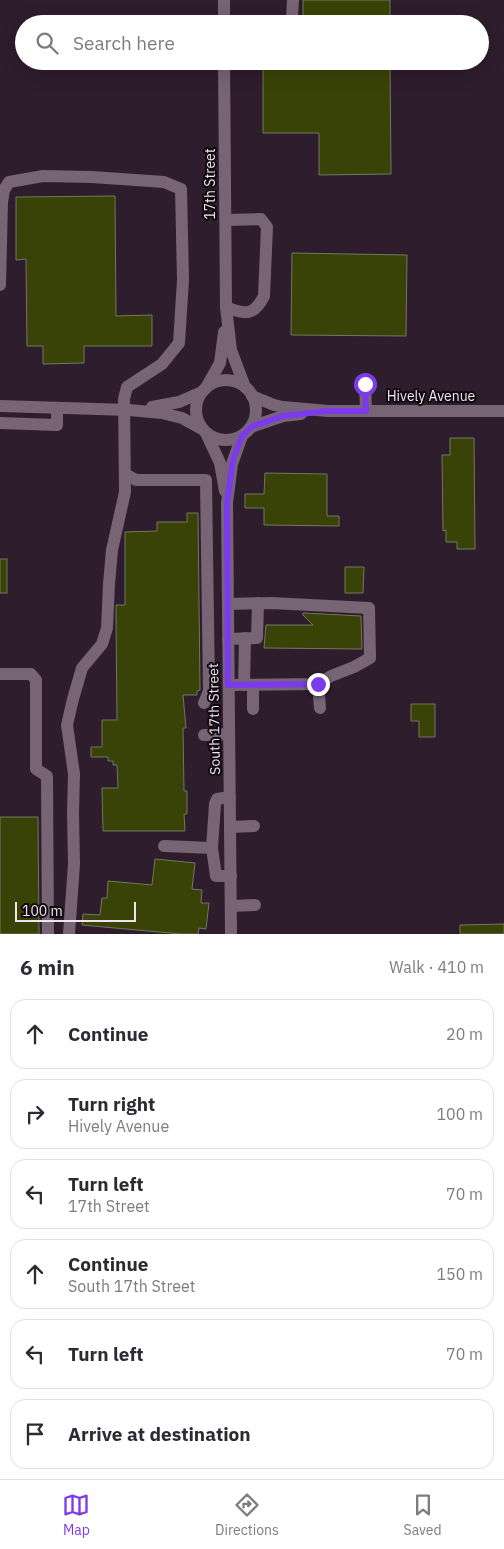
<!DOCTYPE html>
<meta charset="utf-8">
<style>
:root{--surface:#fff;--page:#f7f7f7;--text:#2b2b33;--muted:#7c7c81;--line:#e1e1e2;--accent:#7c3aed}
body{margin:0;font-family:"IBM Plex Sans",sans-serif;background:var(--page);color:var(--text)}
.scale{position:absolute;left:15px;bottom:12px;width:121px;box-sizing:border-box;padding-left:5px;border:2px solid #f0e5ef;border-top:0;font-size:14px;line-height:18px;white-space:nowrap;color:#f0e5ef;-webkit-text-stroke:4px #110a11;paint-order:stroke}
.stop{position:absolute;width:15px;height:15px;margin:-11px;border:4px solid #7c3aed;border-radius:50%;background:#fff}
.stop.end{background:#7c3aed;border-color:#fff;box-shadow:0 1px 5px #0008}
.list{margin:0;padding:0;list-style:none}
h2{display:flex;justify-content:space-between;align-items:center;height:65px;margin:0;padding:0 20px;font-size:21px}
h2 small{font-size:16px;font-weight:400;color:var(--muted)}
.list li{display:grid;grid-template-columns:32px 1fr auto;gap:15px;align-items:center;box-sizing:border-box;height:70px;margin:0 10px 10px;padding:0 10px;border:1px solid var(--line);border-radius:15px}
.list b{display:block;font-size:19px;white-space:nowrap}
.list p{margin:0;font-size:16px;white-space:nowrap;color:var(--muted)}
.list em{font-size:16px;font-style:normal;color:var(--muted)}
.icon{flex:none;width:28px;height:28px;fill:none;stroke:currentColor;stroke-width:2;stroke-linecap:round;stroke-linejoin:round}
.map{position:relative;flex:none;width:504px;height:934px;overflow:hidden}
.search{position:absolute;background:var(--surface);box-shadow:0 5px 20px #0002;left:15px;right:15px;top:15px;height:55px;display:flex;align-items:center;gap:12px;box-sizing:border-box;padding:0 18px;border-radius:28px;color:var(--muted);font-size:19px}
.sheet{height:545px;background:var(--surface)}
nav{display:flex;justify-content:space-around;align-items:center;box-sizing:border-box;height:70px;border-top:1px solid var(--line);background:var(--surface);font-size:14px;color:var(--muted)}
nav a{display:grid;justify-items:center;gap:2px}
nav .on{color:var(--accent)}
.map>svg:first-child{display:block}
</style>
<div class="map">
<svg width="504" height="934" viewBox="0 0 504 934">
<rect width="100%" height="100%" fill="#2e1d2d"/>
<g fill="#394307" stroke="#72785f">
<rect x="303" y="0" width="87" height="24"/>
<polygon points="263,61 390,61 391,174 319,175 319,133 263,133"/>
<polygon points="115,196 116,316 152,315 152,346 84,346 84,363 43,364 43,346 27,346 26,259 16,260 16,197"/>
<polygon points="292,253 407,255 406,336 291,335"/>
<polygon points="450,438 474,438 475,549 457,549 457,542 446,542 446,530 443,531 442,455 450,455"/>
<polygon points="265,473 327,474 327,516 339,516 339,526 264,525 264,508 245,508 245,494 264,494"/>
<polygon points="187,513 198,513 200,690 197,691 197,695 183,695 186,728 183,728 184,791 187,791 187,814 184,814 185,831 103,831 102,788 118,788 117,765 113,765 113,761 108,761 108,757 91,757 91,747 102,747 102,720 117,720 116,617 116,605 125,605 125,532 157,531 157,522 187,522"/>
<rect x="0" y="559" width="7" height="34"/>
<polygon points="345,567 364,567 363,593 345,593"/>
<polygon points="304,613 361,616 362,649 264,648 266,625 313,625 302,614"/>
<polygon points="411,704 435,704 435,737 419,737 419,721 411,721"/>
<polygon points="0,817 38,817 39,934 0,934"/>
<polygon points="155,859 195,863 192,889 202,890 201,903 209,903 206,929 199,928 198,934 181,934 82,925 83,914 100,915 102,898 107,898 108,881 152,885"/>
<polygon points="504,924 504,934 460,934 460,925"/>
</g>
<g fill="none" stroke-linecap="round" stroke-linejoin="round">
<g stroke="#776475" stroke-width="12">
<polyline points="224,0 224,24"/>
<polyline points="289,24 292,19 293,0"/>
<polyline points="224,61 226,307 231,350 245,387"/>
<path d="M 226,220 L 261,219 L 267,227 L 264,296 C 254,316 245,315 226,307"/>
<polyline points="0,285 2,202 4,190 9,182 43,176 92,177 164,182 181,189 183,280 179,343 162,364 127,387 124,399 125,492 112,550 109,584 107,628 102,644 82,668 73,699 67,725 74,774 73,813 74,864 69,934"/>
<circle cx="226" cy="410" r="30"/>
<polyline points="365,384 366,411"/>
<polyline points="206,388 220,363 224,332"/>
<polyline points="252,396 274,405 283,407 328,411 504,411"/>
<polyline points="0,406 129,410 162,413 182,418 202,429"/>
<polyline points="152,407 179,402 202,392"/>
<polyline points="0,423 57,425 57,408"/>
<polyline points="251,427 283,416 301,414"/>
<polyline points="206,433 220,463 225,491"/>
<polyline points="125,474 136,480 206,480 209,691 204,703"/>
<polyline points="228,604 271,603 369,608 370,658 354,667 331,676 318,684 229,685"/>
<polyline points="228,639 257,638 258,603"/>
<polyline points="0,674 31,674 36,680 36,769 47,776 48,934"/>
<polyline points="318,684 320,708"/>
<polyline points="244,685 245,638"/>
<polyline points="253,685 253,709"/>
<polyline points="204,735 229,734"/>
<polyline points="230,797 217,799 215,804 212,848 216,876 231,876"/>
<polyline points="230,827 254,826"/>
<polyline points="164,846 212,848"/>
<polyline points="231,906 255,905"/>
<polyline points="231,934 227,503 232,464 242,436"/>
</g>
</g>
<g fill="none" stroke-linecap="round" stroke-linejoin="round">
<polyline stroke="#7c3aed" stroke-width="6" points="318,684 228,685 227,503 233,459 242,436 251,427 283,416 328,411 366,411 365,384"/>
</g>
<g text-anchor="middle" stroke-width="4" stroke-linejoin="round" paint-order="stroke">
<g font-size="14" fill="#f0e5ef" stroke="#110a11">
<text transform="translate(210 184) rotate(-90)" y="5">17th Street</text>
<text x="431" y="401">Hively Avenue</text>
<text transform="translate(214 719) rotate(-91)" y="5">South 17th Street</text>
</g>
</g>
</svg>
<div class="scale">100 m</div>
<div class="stop" style="left:365px;top:384px"></div>
<div class="stop end" style="left:318px;top:684px"></div>
<div class="search"><svg class="icon" aria-label="search" viewBox="0 0 24 24"><circle cx="10" cy="10" r="6"/><path d="M15 15l6 6"/></svg>Search here</div>
</div>
<section class="sheet">
<h2>6 min<small>Walk · 410 m</small></h2>
<ul class="list">
<li><svg class="icon" aria-label="ahead" viewBox="0 0 24 24"><path d="M12 20V5M6 11l6-6 6 6"/></svg><div><b>Continue</b></div><em>20 m</em></li>
<li><svg class="icon" aria-label="right" viewBox="0 0 24 24"><path d="M7 20v-9h11M14 6l5 5-5 5"/></svg><div><b>Turn right</b><p>Hively Avenue</p></div><em>100 m</em></li>
<li><svg class="icon" aria-label="left" viewBox="0 0 24 24"><path d="M17 20v-9H6M10 6l-5 5 5 5"/></svg><div><b>Turn left</b><p>17th Street</p></div><em>70 m</em></li>
<li><svg class="icon" aria-label="ahead" viewBox="0 0 24 24"><path d="M12 20V5M6 11l6-6 6 6"/></svg><div><b>Continue</b><p>South 17th Street</p></div><em>150 m</em></li>
<li><svg class="icon" aria-label="left" viewBox="0 0 24 24"><path d="M17 20v-9H6M10 6l-5 5 5 5"/></svg><div><b>Turn left</b></div><em>70 m</em></li>
<li><svg class="icon" aria-label="arrive" viewBox="0 0 24 24"><path d="M6 21V4h12l-3 4 3 4H6"/></svg><div><b>Arrive at destination</b></div></li>
</ul>
</section>
<nav>
<a class="on"><svg class="icon" aria-label="map" viewBox="0 0 24 24"><path d="M3 6l6-2 6 2 6-2v14l-6 2-6-2-6 2zM9 4v14M15 6v14"/></svg>Map</a>
<a><svg class="icon" aria-label="directions" viewBox="0 0 24 24"><path d="M12 3l9 9-9 9-9-9zM9 14v-3h6M13 9l2 2-2 2"/></svg>Directions</a>
<a><svg class="icon" aria-label="saved" viewBox="0 0 24 24"><path d="M7 4h10v16l-5-4-5 4z"/></svg>Saved</a>
</nav>
